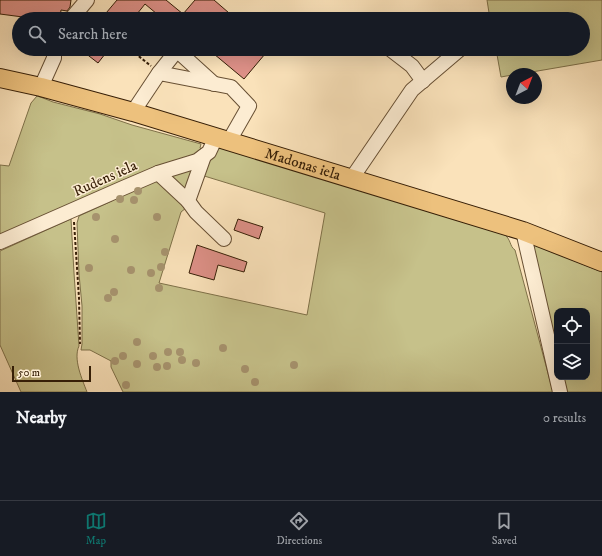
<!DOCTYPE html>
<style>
:root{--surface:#171b24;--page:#242831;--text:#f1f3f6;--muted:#9ea1a6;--line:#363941;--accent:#0f766e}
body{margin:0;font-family:"IM FELL DW Pica",serif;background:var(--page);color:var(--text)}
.controls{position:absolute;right:12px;bottom:12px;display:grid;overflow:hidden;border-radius:8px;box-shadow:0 4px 16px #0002}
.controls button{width:36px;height:36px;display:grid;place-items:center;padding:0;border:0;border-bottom:1px solid var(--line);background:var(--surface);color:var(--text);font:20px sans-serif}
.compass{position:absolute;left:506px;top:68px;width:36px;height:36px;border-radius:50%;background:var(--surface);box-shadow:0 4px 16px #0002;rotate:42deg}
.scale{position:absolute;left:12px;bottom:10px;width:79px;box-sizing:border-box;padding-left:4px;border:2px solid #371f07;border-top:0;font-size:11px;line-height:14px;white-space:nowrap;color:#371f07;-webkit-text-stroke:3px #fcecd2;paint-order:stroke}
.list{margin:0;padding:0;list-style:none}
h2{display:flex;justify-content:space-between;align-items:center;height:52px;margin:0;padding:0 16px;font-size:17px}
h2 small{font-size:13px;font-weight:400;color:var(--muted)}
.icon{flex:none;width:22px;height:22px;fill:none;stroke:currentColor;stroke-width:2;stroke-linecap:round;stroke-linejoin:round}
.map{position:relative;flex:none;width:602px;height:392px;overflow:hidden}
.search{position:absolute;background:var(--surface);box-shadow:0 4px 16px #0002;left:12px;right:12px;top:12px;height:44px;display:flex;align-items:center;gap:10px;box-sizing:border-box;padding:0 14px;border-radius:22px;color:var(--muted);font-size:15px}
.sheet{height:108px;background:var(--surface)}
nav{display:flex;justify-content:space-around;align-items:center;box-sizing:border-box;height:56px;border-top:1px solid var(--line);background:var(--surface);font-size:11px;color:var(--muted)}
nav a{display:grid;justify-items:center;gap:2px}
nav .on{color:var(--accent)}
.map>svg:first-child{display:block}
</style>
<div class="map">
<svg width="602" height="392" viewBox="0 0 602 392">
<rect width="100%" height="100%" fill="#fae2ba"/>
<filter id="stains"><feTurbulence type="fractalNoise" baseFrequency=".005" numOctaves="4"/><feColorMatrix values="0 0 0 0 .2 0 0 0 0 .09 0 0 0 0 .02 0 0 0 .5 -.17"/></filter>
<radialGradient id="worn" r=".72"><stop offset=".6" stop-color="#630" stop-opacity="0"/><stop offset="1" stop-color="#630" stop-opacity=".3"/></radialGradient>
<g fill="#c6c18a" stroke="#7e7048">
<polygon points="487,0 602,0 602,60 520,74 512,74 512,75 501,77 496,49 583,49 583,19 490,19"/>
<polygon points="37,96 43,98 53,102 100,114 132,125 201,144 200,148 203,151 0,236 0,165 9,166 31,103"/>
<path d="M 220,147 L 503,233 C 512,240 509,246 515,250 L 553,392 L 123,392 L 111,367 L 111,361 L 90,350 L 81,350 L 82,344 L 82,306 L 79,274 L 77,223 L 79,216 L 112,201 L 126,192 L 154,181 L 159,181 L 186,208 L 181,212 L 159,283 L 307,315 L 325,213 L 201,175 L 215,148 Z"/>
<polygon points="194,169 187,193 170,175"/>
<path d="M 71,219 L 74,273 L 79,346 C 73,359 82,379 87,392 L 21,392 L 0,345 L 0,251 Z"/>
<polygon points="531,243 541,244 542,248 558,254 570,256 570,259 602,272 602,392 566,392 562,377 587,377 587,311 557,311 557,361"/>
</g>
<g fill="#dd9087" stroke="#371f07">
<polygon points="0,0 71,0 70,7 67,11 61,10 60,19 38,19 0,14"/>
<polygon points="117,0 166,0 183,14 195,0 214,0 236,19 163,19 145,4 133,19 101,19"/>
<polygon points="80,49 109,49 98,63"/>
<polygon points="208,49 260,49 265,54 244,79"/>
<polygon points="238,219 263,227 259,239 234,230"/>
<polygon points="197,245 247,262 244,272 218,265 214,280 189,273"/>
</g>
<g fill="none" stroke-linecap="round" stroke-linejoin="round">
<g stroke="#685034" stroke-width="16">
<g id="minor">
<polyline points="71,19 87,0"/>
<polyline points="182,49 181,54 214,84"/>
<polyline points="390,49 412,66 423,81"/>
<polyline points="159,73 178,49"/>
<polyline points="41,87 54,58 54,49"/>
<polyline points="133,112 159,73 231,87 249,106 229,141"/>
<polyline points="204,156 188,201 196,212 224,239"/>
<polyline points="158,173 188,201"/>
<polyline points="352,178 412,90 459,50"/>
<polyline points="523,231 560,392"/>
<polyline points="0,242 123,188 158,173 197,161 209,152 216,137"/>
</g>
</g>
<g stroke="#371f07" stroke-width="20">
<g id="major">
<path id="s1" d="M 0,78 L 41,87 L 133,112 L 523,231 L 602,262"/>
</g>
</g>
<g stroke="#371f07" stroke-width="2" stroke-dasharray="3 2" stroke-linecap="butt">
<polyline points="131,50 151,66"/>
<polyline points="74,222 79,298 80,344"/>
</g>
<use href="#minor" stroke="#fcecd2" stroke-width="14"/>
<use href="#major" stroke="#edc17d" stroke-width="18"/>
</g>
<g fill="#a6926d">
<circle cx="138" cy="191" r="4"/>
<circle cx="120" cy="199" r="4"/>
<circle cx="134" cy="200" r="4"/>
<circle cx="96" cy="217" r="4"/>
<circle cx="157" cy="217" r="4"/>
<circle cx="115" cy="239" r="4"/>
<circle cx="165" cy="252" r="4"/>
<circle cx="161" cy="267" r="4"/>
<circle cx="89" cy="268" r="4"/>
<circle cx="131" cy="270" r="4"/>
<circle cx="151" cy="273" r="4"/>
<circle cx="159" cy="288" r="4"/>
<circle cx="114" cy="292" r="4"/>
<circle cx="108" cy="298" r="4"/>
<circle cx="137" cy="342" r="4"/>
<circle cx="223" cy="348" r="4"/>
<circle cx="168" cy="352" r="4"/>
<circle cx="180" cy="352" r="4"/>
<circle cx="123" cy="356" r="4"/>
<circle cx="153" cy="356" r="4"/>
<circle cx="182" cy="360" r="4"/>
<circle cx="115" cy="361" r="4"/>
<circle cx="196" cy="363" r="4"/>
<circle cx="137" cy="364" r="4"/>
<circle cx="294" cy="365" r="4"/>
<circle cx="167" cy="366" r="4"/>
<circle cx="157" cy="367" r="4"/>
<circle cx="245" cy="369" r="4"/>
<circle cx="255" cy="382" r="4"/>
<circle cx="126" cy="385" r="4"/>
</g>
<g text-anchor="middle" stroke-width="3" stroke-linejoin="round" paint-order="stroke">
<g font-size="15" fill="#371f07" stroke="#fcecd2">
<text dy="5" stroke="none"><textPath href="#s1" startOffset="315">Madonas iela</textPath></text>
<text transform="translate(105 178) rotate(-24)" y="5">Rudens iela</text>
</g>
</g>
<rect width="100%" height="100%" filter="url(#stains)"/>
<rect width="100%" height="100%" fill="url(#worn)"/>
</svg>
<div class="controls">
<button><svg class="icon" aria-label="locate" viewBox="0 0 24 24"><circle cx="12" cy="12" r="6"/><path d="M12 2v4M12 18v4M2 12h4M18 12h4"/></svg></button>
<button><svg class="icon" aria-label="layers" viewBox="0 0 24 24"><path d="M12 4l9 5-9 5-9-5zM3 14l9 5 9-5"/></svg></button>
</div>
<svg class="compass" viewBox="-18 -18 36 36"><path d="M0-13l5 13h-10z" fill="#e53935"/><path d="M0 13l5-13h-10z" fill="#9ea1a6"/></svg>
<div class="scale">50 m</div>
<div class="search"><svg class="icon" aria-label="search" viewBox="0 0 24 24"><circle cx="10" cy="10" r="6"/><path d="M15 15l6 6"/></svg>Search here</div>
</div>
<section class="sheet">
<h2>Nearby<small>0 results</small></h2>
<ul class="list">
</ul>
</section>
<nav>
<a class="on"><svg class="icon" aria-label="map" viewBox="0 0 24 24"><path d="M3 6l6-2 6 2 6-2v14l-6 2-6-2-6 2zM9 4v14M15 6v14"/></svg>Map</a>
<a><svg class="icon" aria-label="directions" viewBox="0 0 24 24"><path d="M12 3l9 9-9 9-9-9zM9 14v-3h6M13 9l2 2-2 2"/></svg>Directions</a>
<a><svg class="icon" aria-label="saved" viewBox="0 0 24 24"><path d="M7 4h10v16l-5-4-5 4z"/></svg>Saved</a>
</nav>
